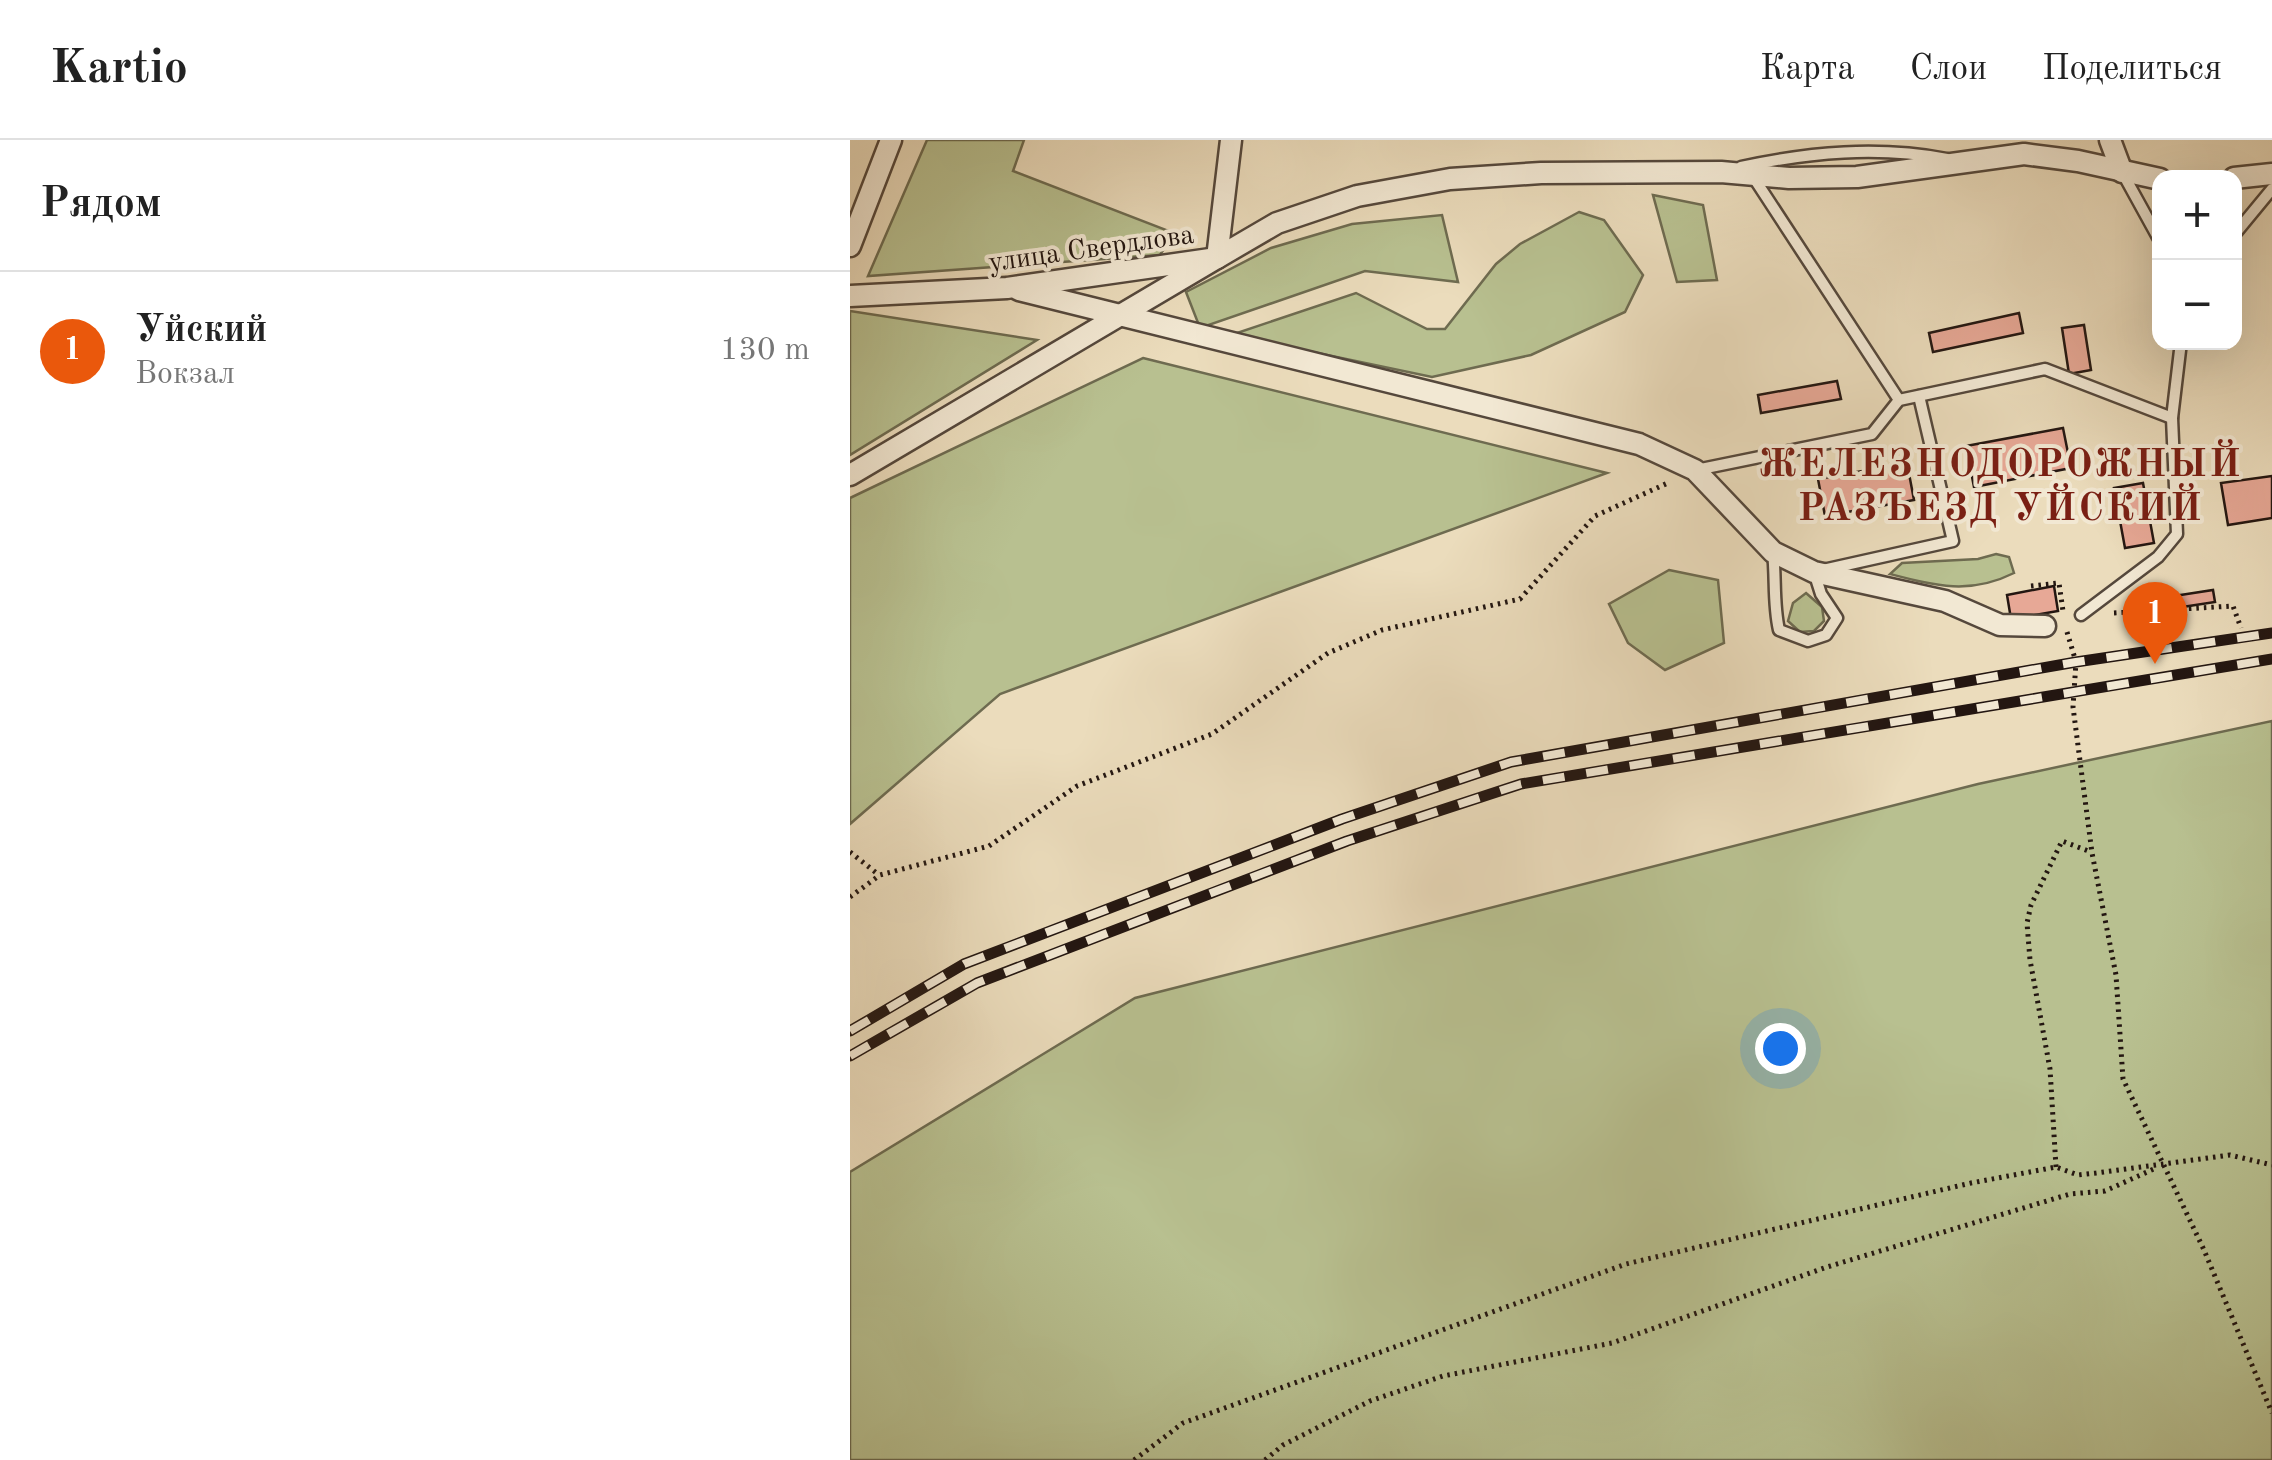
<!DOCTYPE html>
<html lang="ru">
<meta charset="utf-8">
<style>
:root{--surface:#fff;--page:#f2f2f2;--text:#222;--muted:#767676;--line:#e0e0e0;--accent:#ea580c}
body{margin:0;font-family:"Old Standard TT",serif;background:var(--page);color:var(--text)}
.controls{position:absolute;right:30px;top:30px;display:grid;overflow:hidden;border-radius:20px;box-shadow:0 10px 40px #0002}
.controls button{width:90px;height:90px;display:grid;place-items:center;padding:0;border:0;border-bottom:2px solid var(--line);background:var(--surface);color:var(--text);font:50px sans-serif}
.you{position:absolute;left:930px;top:908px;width:35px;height:35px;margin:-25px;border:8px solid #fff;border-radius:50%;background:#1a73e8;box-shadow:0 0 0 15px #1a73e833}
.badge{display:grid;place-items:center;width:65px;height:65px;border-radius:50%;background:var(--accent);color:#fff;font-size:32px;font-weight:700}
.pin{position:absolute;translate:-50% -82px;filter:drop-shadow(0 2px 5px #0008)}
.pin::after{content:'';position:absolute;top:52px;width:35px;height:30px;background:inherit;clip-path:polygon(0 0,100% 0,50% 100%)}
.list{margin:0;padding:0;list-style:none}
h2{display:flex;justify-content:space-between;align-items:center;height:130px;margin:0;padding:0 40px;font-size:42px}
h2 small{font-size:32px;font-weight:400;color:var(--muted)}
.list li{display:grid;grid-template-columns:65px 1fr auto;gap:30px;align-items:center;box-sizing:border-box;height:160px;padding:0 40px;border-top:2px solid var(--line)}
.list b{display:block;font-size:38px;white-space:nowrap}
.list p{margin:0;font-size:32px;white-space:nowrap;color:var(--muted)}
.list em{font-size:32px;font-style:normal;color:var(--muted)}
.map{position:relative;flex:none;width:1422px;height:1320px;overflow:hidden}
header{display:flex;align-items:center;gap:60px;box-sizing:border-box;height:140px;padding:0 50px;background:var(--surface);border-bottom:2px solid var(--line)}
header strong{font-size:48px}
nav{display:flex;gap:55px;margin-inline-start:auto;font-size:35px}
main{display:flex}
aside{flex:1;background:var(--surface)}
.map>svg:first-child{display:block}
</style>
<header>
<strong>Kartio</strong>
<nav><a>Карта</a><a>Слои</a><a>Поделиться</a></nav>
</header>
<main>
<aside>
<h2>Рядом<small></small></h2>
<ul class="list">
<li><span class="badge">1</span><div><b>Уйский</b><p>Вокзал</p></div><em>130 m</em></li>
</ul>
</aside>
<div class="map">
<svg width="1422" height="1320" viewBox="0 0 1422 1320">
<rect width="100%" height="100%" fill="#ebdcbc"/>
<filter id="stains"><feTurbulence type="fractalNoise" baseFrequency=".002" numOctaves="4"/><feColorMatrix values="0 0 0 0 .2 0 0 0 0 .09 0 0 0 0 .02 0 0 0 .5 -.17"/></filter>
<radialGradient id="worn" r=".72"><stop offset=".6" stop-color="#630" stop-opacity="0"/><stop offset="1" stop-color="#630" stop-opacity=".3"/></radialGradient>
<g fill="#b8c090" stroke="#6e6b50" stroke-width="2.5">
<polygon points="77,0 174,0 163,31 324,93 310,115 18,136"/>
<polygon points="803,55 853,65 867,140 827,142"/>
<polygon points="729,72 754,80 793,135 775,172 681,215 582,237 381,195 506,153 577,189 595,189 646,124 670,104"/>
<polygon points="592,75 608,142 515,131 350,188 336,152 421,108 502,84"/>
<polygon points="0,171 187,200 0,315"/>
<polygon points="293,218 757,333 150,554 0,684 0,358"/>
<path d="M 1146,414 L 1159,417 L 1164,433 C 1120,455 1086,446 1040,434 L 1052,423 L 1128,419 Z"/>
<polygon points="819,430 868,440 874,503 815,530 778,503 759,464"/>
<polygon points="956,453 972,467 974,481 964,491 950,492 938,481 943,463"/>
<polygon points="1422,581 1422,1320 0,1320 0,1032 285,858 1128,644"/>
</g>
<g fill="#e7a896" stroke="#231611" stroke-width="2.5">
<polygon points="1169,173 1173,193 1083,212 1079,193"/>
<polygon points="1234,185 1241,230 1219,234 1212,188"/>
<polygon points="987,241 991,259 911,273 908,255"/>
<polygon points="1213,288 1221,328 1124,347 1116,306"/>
<polygon points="1057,323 1064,360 975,376 968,339"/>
<polygon points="1422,336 1422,378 1378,385 1371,343"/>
<polygon points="1293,343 1304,403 1275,408 1264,348"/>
<polygon points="1204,446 1208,471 1161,479 1157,455"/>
<polygon points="1363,450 1365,462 1313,470 1311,458"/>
</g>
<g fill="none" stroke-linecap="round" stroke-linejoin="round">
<g stroke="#55483c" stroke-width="15">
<g id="lane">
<path d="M 891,27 C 960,12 1028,6 1097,19"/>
<polyline points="1272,32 1310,101"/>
<polyline points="902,35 1049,260"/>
<polyline points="1384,95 1422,49"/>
<polyline points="846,330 1022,294 1049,260 1195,229 1322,278"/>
<path d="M 923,412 C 926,438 923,464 929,490 L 958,501 L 976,495 L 987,478 L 971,454 L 964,432 L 1103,401 L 1069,256"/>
<polyline points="1231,475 1308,417 1327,394 1322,278 1331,202"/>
</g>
</g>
<g stroke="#55483c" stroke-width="25">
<g id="street">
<polyline points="1260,0 1272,32"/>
<polyline points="1384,38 1422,34"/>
<polyline points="0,106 41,0"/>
<polyline points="169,150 789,304 845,330 923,412 964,432 1095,461 1150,485 1195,486"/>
<polyline points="0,156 157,148 367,118 427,83 507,56 600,39 691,33 871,32 939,38 1007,37 1174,14 1228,21 1310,39"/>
<polyline points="0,335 367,118 381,0"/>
</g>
</g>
<g stroke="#231611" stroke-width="5" stroke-dasharray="2.5 5" stroke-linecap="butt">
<polyline points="1181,446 1209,443 1213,471"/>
<polyline points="1264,473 1383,466 1391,488"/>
<polyline points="1217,492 1226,522 1223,567 1242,713 1266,835 1273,939 1354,1110 1422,1273"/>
<polyline points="0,712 29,735"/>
<polyline points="0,757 30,735 139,706 227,646 362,594 478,513 532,490 670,459 745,376 820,342"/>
<polyline points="1206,1027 1200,929 1180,820 1177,783 1181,765 1212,701 1241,712"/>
<polyline points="284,1320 333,1283 776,1124 1121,1043 1206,1027 1228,1035 1246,1033 1380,1015 1422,1025"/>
<polyline points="415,1320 433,1305 520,1261 593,1236 762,1203 977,1127 1220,1054 1255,1051 1306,1028"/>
</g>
<use href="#lane" stroke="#f2e8d3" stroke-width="10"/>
<use href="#street" stroke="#f2e8d3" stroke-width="20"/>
<g stroke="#231611" stroke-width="11">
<g id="rail">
<polyline points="0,891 114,824 492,679 661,622 1226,522 1422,493"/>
<polyline points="0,916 127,843 497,701 671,644 1422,519"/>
</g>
</g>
<use href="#rail" stroke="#f2e8d3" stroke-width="8" stroke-dasharray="22" stroke-linecap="butt"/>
</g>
<g text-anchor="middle" stroke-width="8" stroke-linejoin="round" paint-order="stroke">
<g font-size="28" fill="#231611" stroke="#f2e8d3">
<text transform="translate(241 107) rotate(-8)" y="10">улица Свердлова</text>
</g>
<g font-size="38" font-weight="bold" letter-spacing="2.5" fill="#7a1f14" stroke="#f2e8d3">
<text x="1151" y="336">ЖЕЛЕЗНОДОРОЖНЫЙ<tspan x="1151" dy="44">РАЗЪЕЗД УЙСКИЙ</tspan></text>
</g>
</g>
<rect width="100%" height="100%" filter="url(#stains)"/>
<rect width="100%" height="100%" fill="url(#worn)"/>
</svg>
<div class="controls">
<button>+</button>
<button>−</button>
</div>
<div class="you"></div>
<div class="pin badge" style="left:1305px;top:524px">1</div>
</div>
</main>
